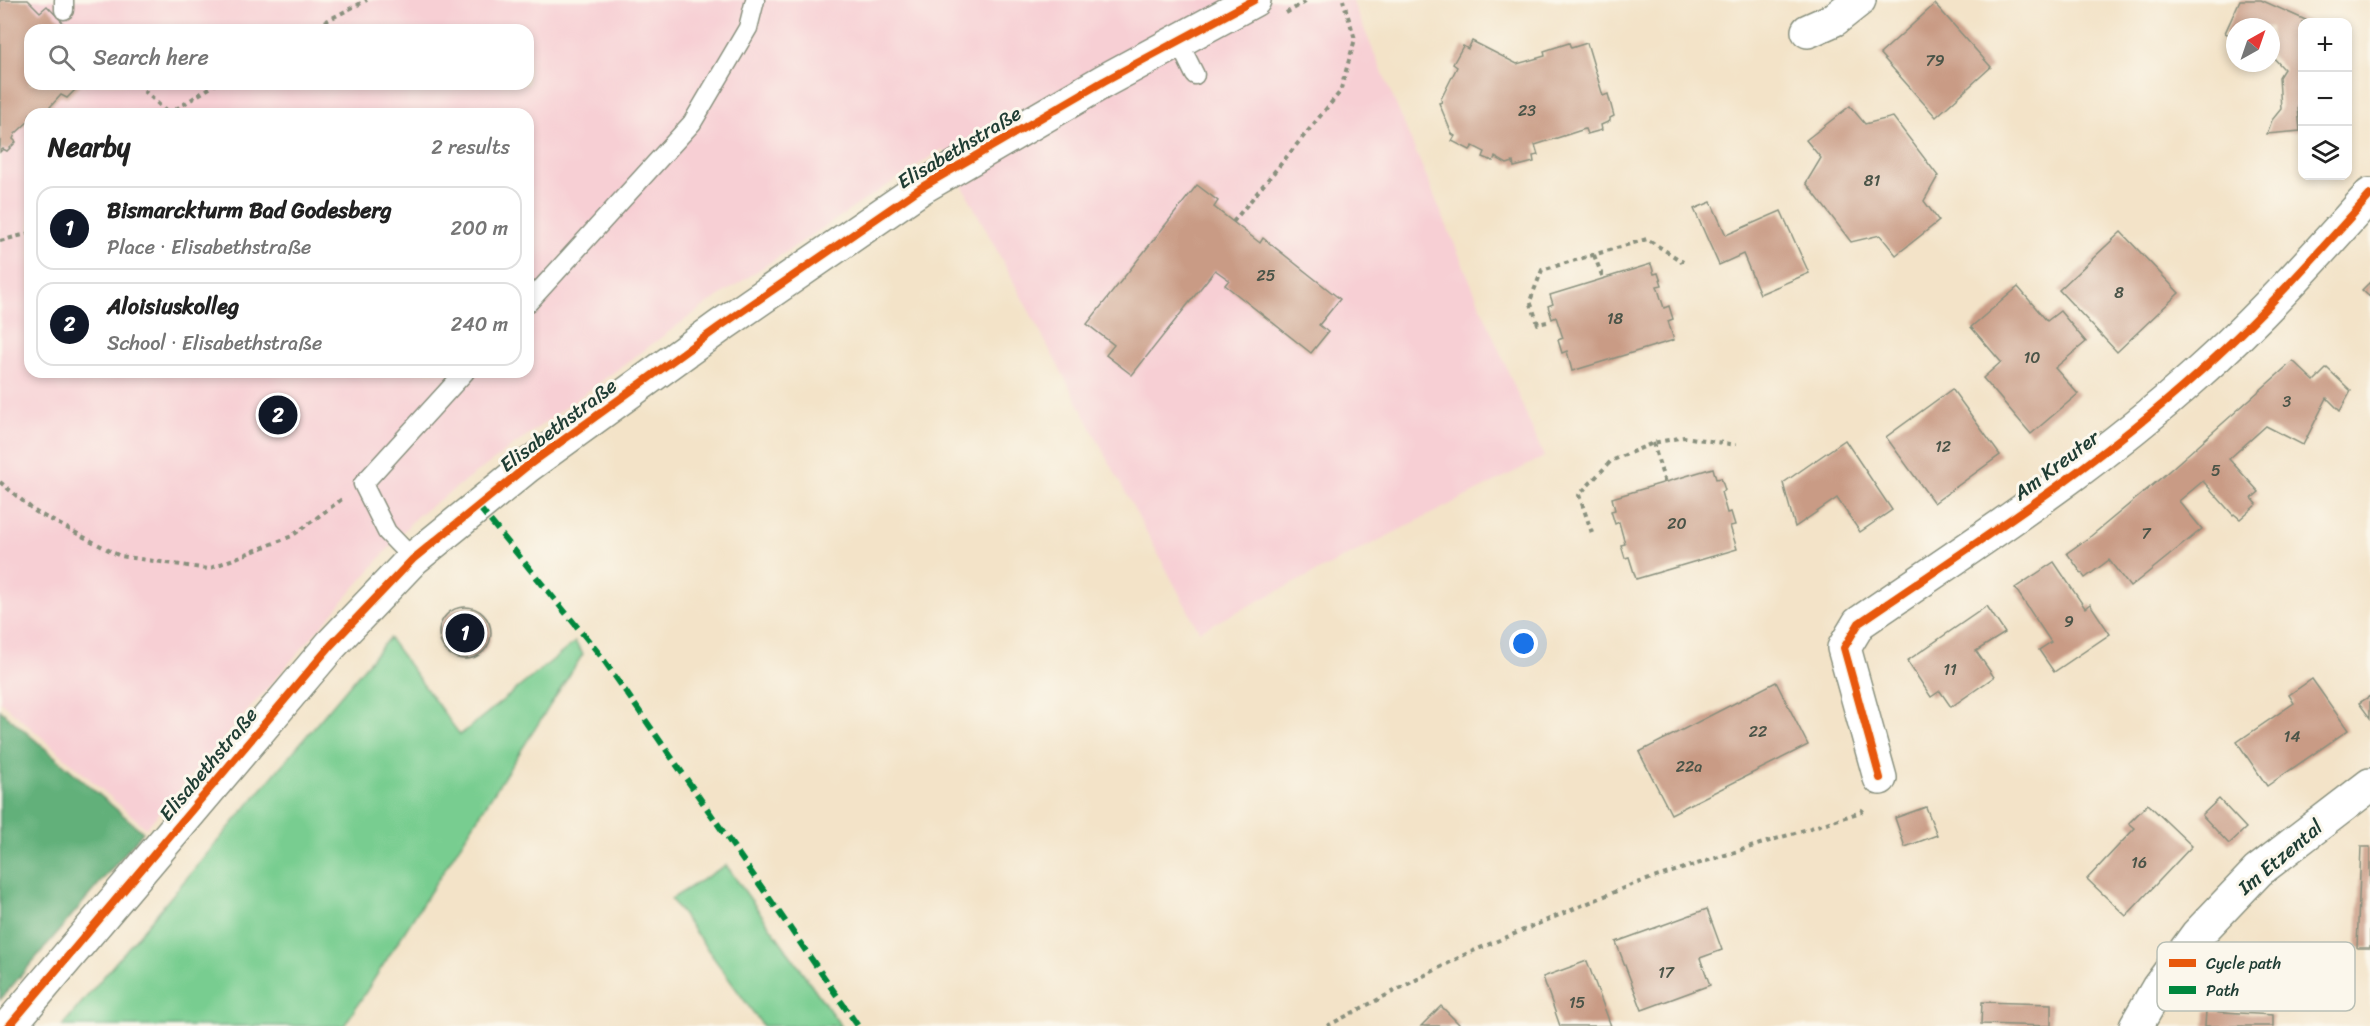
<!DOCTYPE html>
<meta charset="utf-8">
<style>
:root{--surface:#fff;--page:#f2f2f2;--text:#222;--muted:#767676;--line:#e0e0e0;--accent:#111827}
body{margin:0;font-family:Sriracha,sans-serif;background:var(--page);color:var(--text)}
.controls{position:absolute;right:18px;top:18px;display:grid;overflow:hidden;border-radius:12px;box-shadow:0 3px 9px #0003}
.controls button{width:54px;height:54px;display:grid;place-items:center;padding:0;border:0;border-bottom:2px solid var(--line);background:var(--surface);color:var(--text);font:30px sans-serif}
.compass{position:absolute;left:2226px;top:18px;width:54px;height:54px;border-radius:50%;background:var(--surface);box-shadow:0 3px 9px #0003;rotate:40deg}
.you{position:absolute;left:1524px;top:644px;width:21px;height:21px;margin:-15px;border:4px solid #fff;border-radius:50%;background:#1a73e8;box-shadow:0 0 0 9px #1a73e833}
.badge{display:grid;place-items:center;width:39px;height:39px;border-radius:50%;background:var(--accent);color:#fff;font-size:20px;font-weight:700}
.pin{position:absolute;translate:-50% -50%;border:3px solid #fff;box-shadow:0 2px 6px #0006}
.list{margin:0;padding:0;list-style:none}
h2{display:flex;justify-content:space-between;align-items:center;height:78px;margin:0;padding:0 24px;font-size:26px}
h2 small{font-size:20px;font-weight:400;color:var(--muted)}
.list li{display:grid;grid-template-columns:39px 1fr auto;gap:18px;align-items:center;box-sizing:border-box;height:84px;margin:0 12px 12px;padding:0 12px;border:2px solid var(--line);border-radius:18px}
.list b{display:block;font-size:22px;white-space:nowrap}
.list p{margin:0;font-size:20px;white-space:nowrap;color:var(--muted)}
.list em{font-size:20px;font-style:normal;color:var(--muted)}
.icon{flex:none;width:33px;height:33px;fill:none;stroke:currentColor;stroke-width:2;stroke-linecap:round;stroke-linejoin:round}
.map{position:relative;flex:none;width:2370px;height:1026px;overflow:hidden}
.search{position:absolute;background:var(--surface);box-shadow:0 3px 9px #0003;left:24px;top:24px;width:510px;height:66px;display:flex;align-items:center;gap:15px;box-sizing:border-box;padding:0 21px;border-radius:18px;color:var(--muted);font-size:22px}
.panel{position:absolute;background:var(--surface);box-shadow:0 3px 9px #0003;left:24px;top:108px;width:510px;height:270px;border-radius:18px}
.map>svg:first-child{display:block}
</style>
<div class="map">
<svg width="2370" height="1026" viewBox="0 0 2370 1026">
<rect width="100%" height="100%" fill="#fbf7ec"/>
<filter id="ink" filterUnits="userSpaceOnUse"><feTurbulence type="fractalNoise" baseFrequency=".0167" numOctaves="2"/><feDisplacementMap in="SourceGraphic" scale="12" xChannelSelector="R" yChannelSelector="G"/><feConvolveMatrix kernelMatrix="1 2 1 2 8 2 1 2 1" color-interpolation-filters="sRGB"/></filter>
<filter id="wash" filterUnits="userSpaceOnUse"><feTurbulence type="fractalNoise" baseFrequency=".008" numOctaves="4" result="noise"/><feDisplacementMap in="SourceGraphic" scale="24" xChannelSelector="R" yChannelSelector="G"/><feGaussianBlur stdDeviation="1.35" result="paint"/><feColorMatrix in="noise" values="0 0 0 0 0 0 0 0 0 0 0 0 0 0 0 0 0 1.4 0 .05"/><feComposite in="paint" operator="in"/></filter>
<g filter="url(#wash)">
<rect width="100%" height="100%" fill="#f3e3c8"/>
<path fill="#f7cfd4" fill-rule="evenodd" d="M 0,0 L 1352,0 L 1544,457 L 1199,631 L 943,149 L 707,304 L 416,517 L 146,828 L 0,701 ZM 30,30 L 528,30 L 528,84 L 30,84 ZM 30,114 L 528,114 L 528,372 L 30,372 Z"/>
<g fill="#78cd90" stroke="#4c8562" stroke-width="1.5">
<polygon points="389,638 460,735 575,642 583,654 344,1026 62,1026"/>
<polygon points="726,865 841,1026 763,1026 671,899"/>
</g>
<polygon fill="#62b07a" stroke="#407657" stroke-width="1.5" points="0,710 143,832 0,1000"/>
<g id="blocks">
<g fill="#c99b85">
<polygon points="0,0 28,0 40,12 47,6 70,30 30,30 30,84 81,84 67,98 61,95 50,107 54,111 50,114 30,114 30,120 15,134 13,139 16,142 7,151 3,149 0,152"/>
<polygon points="2240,0 2261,0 2310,22 2302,22 2302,107 2298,107 2300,131 2267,134 2272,120 2281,109 2279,77 2284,69 2271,55 2271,27 2235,27 2235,38 2225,33"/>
<polygon points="1935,4 1991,67 1936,117 1880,54"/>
<polygon points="1472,41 1517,64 1545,56 1544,51 1569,43 1571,48 1587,43 1603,96 1608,94 1614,116 1610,118 1610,121 1601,125 1602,130 1587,134 1585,129 1535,145 1538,155 1533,156 1534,162 1514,167 1513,162 1507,164 1495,157 1493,161 1483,157 1485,152 1473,146 1470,150 1452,141 1455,136 1452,134 1439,103 1442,102 1441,99 1457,67 1453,64 1463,46 1468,49"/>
<polygon points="1850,106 1865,124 1893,117 1938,176 1924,201 1939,221 1896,255 1880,235 1851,242 1806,183 1821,158 1806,140"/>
<polygon points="1197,185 1218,201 1214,207 1260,243 1263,238 1340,299 1319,325 1328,332 1311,353 1225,285 1229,280 1215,270 1132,375 1106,355 1114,345 1087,324"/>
<polygon points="1711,202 1726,235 1781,211 1809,273 1760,294 1743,254 1719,265 1694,209"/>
<polygon points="2121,232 2179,293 2117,352 2059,290"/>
<polygon points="1651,264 1654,274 1658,273 1662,285 1657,286 1664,308 1669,306 1673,319 1668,321 1674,340 1572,371 1567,351 1562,353 1558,340 1563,338 1556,317 1552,319 1548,306 1553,304 1550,295"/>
<polygon points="2370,282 2370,297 2362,290"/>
<polygon points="2018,287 2047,321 2060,311 2086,342 2055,368 2078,394 2031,434 1983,378 2001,362 1971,327"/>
<polygon points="2293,361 2314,381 2327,368 2351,391 2340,411 2327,398 2303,445 2266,426 2229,459 2259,492 2252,498 2257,504 2240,519 2234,514 2233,515 2203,481 2179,501 2202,529 2130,587 2109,560 2085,578 2067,553 2091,536 2161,478"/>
<polygon points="1952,389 2000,455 1934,503 1886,437"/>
<polygon points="1845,440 1892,510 1860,532 1837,498 1795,527 1783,483"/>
<polygon points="1713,468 1716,479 1721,478 1725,490 1721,492 1727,513 1731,512 1735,525 1730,526 1737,549 1636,579 1629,557 1625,558 1621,545 1625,544 1619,522 1615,524 1611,511 1615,510 1612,498"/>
<polygon points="2054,562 2085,608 2090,604 2110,634 2054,672 2039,650 2051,642 2015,588"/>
<polygon points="1987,606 2005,633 1976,651 1994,677 1951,707 1940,691 1931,697 1907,661"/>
<circle cx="465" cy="633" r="26"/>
<polygon points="2312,679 2348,730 2267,786 2237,742 2294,703 2289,695"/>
<polygon points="1776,682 1808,745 1671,814 1639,752"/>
<polygon points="2370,696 2370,718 2359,703"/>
<polygon points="2219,799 2246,828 2229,844 2202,815"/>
<polygon points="2148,804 2192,846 2126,916 2087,879 2135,828 2129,823"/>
<polygon points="1926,807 1937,835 1905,847 1895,818"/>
<polygon points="2361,847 2370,847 2370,948 2357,948"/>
<polygon points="1707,909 1722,950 1700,958 1710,985 1642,1010 1616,942"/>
<polygon points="1587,961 1611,1026 1560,1026 1543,977"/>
<polygon points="1982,1002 2051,1004 2051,1026 1981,1024"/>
<polygon points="1441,1006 1461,1026 1421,1026"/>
<polygon points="2206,1011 2273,1015 2273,1026 2205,1026"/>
</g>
</g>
</g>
<g filter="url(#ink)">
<use href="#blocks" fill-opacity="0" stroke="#89907e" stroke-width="1.5"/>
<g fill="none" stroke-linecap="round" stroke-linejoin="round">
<g stroke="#89907e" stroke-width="21">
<g id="service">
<polyline points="64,10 64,0"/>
<polyline points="1178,41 1195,75"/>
<polyline points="528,303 692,123 748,28 755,0"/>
<polyline points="413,559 387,532 363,484 465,372"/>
</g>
</g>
<g stroke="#89907e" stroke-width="36">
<g id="minor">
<polyline points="1808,31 1835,19 1859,0"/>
<path d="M 1880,778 L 1844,648 L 1859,623 C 1974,544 2092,469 2196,375 C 2258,320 2315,257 2370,195"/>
<polyline points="2136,1026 2158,988 2197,935 2258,871 2370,785"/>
</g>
</g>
<g stroke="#89907e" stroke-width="36">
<polyline id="tertiary" points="9,1026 331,645 413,559 526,467 719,327 922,187 1104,81 1254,0"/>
</g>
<g stroke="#89907e" stroke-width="4" stroke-dasharray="4.5 4.5" stroke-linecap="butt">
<polyline points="1286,13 1309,0"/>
<polyline points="309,30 367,0"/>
<polyline points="137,84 168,113"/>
<polyline points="168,114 216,84"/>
<polyline points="1233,222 1340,92 1355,39 1343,0"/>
<polyline points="0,241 30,233"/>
<polyline points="1594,255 1603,278"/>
<polyline points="1547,322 1538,324 1530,301 1542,270 1647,239 1683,262"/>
<polyline points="1653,443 1665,483"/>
<polyline points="0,482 36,512 120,556 208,569 292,536 342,499"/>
<polyline points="1592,533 1579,495 1611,461 1653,443 1684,437 1736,445"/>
<polyline points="1327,1026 1466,954 1631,885 1861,812 1864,808"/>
</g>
<use href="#service" stroke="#fff" stroke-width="18"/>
<use href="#minor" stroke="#fff" stroke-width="33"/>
<use href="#tertiary" stroke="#fff" stroke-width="33"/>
<polyline stroke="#00873e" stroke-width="6" stroke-dasharray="12 6" stroke-linecap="butt" points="479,507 601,656 858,1026"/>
<g stroke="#fbf7ec" stroke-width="11">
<g id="cycleway">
<path d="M 1880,778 L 1844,648 L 1859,623 C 1974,544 2092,469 2196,375 C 2258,320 2315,257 2370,195"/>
<polyline points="9,1026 331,645 413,559 526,467 719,327 922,187 1104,81 1254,0"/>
</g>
</g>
<use href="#cycleway" stroke="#e8590c" stroke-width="8"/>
</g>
</g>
<g text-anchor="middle" stroke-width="6" stroke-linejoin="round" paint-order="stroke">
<g font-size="16" fill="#4a5448">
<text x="1935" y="66">79</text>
<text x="1527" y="116">23</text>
<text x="1872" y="186">81</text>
<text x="1266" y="281">25</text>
<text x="2119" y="298">8</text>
<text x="1615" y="324">18</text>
<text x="2032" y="363">10</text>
<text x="2287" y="407">3</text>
<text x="1943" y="452">12</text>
<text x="2216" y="476">5</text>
<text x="1677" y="529">20</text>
<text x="2146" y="539">7</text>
<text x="2069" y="627">9</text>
<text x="1950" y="675">11</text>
<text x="1758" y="737">22</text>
<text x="2292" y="742">14</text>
<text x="1689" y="772">22a</text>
<text x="2139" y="868">16</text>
<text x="1666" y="978">17</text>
<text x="1577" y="1008">15</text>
</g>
<g font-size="20" fill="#1f3d34" stroke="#fbf7ec">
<text transform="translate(959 147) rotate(-31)" y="7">Elisabethstraße</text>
<text transform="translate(558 425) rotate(-37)" y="7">Elisabethstraße</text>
<text transform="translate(2056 465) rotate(-37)" y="7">Am Kreuter</text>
<text transform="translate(208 764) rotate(-50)" y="7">Elisabethstraße</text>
<text transform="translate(2280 857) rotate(-40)" y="7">Im Etzental</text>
</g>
</g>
<rect x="2157" y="942" width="198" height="69" rx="9" fill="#fbf7ec" stroke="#b9bfb5" stroke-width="1.5"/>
<rect x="2169" y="959" width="27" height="8" fill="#e8590c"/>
<rect x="2169" y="986" width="27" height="8" fill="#00873e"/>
<g font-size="16" fill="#1f3d34">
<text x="2206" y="969">Cycle path</text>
<text x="2206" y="996">Path</text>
</g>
</svg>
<div class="controls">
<button>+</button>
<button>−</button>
<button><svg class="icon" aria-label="layers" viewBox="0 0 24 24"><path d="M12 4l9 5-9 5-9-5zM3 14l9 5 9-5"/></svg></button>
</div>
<svg class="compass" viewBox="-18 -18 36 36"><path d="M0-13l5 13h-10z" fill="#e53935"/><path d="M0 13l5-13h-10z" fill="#767676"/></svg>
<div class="you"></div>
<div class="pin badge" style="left:465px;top:633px">1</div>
<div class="pin badge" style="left:278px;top:415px">2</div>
<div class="search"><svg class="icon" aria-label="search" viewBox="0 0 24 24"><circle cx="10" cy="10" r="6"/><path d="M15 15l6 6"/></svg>Search here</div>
<section class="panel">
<h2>Nearby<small>2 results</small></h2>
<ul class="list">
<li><span class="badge">1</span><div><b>Bismarckturm Bad Godesberg</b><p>Place · Elisabethstraße</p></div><em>200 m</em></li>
<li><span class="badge">2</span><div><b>Aloisiuskolleg</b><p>School · Elisabethstraße</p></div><em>240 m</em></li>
</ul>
</section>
</div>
